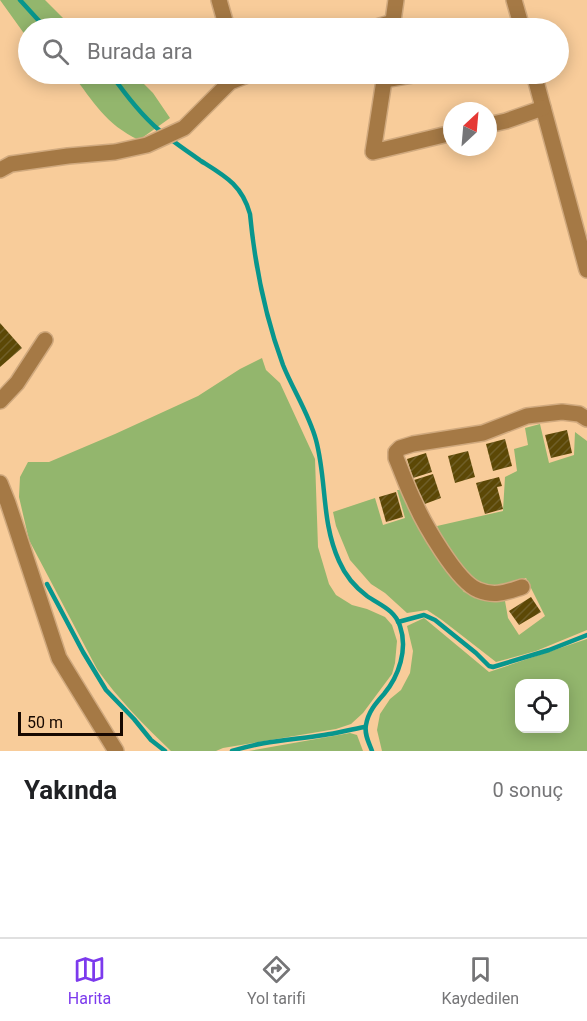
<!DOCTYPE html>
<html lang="tr">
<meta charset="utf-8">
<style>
:root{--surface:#fff;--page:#f6f6f6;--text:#202124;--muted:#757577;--line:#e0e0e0;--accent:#7c3aed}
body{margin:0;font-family:Roboto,sans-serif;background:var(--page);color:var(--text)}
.controls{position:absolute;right:18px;bottom:18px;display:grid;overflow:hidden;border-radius:12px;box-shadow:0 3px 15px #0003}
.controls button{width:54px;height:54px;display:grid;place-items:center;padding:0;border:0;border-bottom:2px solid var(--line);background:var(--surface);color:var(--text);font:30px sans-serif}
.compass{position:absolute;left:443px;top:102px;width:54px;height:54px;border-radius:50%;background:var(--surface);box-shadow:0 3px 15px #0003;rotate:26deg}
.scale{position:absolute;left:18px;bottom:15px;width:105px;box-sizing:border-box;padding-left:6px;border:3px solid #170800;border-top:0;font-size:16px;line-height:21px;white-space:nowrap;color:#170800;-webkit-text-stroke:4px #f8cc9a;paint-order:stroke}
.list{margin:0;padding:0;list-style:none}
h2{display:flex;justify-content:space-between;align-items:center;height:78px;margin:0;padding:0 24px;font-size:26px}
h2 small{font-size:20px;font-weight:400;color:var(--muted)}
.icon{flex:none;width:33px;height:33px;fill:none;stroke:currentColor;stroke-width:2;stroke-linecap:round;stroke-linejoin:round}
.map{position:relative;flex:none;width:587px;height:751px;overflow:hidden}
.search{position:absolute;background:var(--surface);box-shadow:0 3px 15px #0003;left:18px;right:18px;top:18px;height:66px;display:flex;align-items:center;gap:15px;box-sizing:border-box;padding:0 21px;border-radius:33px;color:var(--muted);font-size:22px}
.sheet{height:186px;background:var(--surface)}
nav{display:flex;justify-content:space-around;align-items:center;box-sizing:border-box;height:84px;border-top:2px solid var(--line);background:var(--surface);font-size:16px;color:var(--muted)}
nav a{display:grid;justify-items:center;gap:3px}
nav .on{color:var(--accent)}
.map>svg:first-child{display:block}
</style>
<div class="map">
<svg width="587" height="751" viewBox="0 0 587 751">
<defs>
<pattern id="building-hatch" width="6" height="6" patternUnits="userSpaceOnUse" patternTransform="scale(1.5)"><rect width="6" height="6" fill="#5c4806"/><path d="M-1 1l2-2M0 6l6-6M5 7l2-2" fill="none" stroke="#6f5e28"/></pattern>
</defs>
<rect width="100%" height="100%" fill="#f8cc9a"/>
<g fill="#93b66d" fill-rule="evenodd">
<polygon points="0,0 45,0 63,18 83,28 28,28 28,39"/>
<path d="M 72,74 L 134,74 L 153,93 L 170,118 L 139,140 C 105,124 94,102 72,74 Z"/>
<path d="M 262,358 L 266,370 L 280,383 L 315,459 L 318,547 L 329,584 L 336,595 L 352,605 L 367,609 L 385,617 L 392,625 L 397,641 L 395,663 L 392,674 L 363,713 L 351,724 L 336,729 L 223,748 L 216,751 L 171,751 C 146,727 117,698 97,669 L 29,540 L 19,497 L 20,477 L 28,462 L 49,462 L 115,434 L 198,396 L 240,369 Z"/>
<path d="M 540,424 L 549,463 L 574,455 L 575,432 L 587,441 L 587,630 L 536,651 L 496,662 L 442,620 L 427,610 L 407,613 L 385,593 L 371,584 L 350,560 L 336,526 L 333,512 L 375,498 L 383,525 L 405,518 L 397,490 L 402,490 L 435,552 L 464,592 L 492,600 L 505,601 L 508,618 L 519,635 L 545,616 L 526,578 C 515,582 503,589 490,587 C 464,583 447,547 437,526 L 503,511 L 505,477 L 517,471 L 514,449 L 528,445 L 525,428 Z"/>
<path d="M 424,618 L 489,672 L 587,639 L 587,751 L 382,751 L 377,730 L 380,714 L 390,699 L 401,690 L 410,673 L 413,651 L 407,626 ZM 520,684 L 564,684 L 564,728 L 520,728 Z"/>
<polygon points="350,733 357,735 363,751 249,751"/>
</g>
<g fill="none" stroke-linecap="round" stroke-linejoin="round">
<g stroke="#08968d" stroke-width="4.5">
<polyline points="20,0 40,22 47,28"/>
<path d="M 111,74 C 125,94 140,114 159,130 C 172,141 187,151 201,161 C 225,176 242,185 250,214 C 255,266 265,316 283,365 C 293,390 309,414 316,440 C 327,481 321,521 339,561 C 345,575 355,587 367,596 C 380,605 395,610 400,626 C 408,649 399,676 384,694 C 376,703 368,712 366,725 C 364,734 369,743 372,751"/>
<polyline points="47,584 83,652 106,690 134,719 151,740 165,751"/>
<polyline points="398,622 424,615 435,620 476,653 489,666 493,667 549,650 587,635"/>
<path d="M 232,751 C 262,741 293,740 324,735 C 338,733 352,729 365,727"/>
</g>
</g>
<g fill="url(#building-hatch)">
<polygon points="0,323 22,348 0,367"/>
<polygon points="567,430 572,453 551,458 545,435"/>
<polygon points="505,439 512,466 493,471 486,444"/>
<polygon points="468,451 475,477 455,483 448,456"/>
<polygon points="426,453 432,472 413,478 407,459"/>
<polygon points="433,474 441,498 422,505 414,480"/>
<polygon points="499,477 502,486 497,487 503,509 485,514 476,483"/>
<polygon points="396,492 403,517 386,522 379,497"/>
<polygon points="531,597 541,612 519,625 509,611"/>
</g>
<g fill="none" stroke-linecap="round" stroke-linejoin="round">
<g stroke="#d0a97e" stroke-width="18">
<g id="minor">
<polyline points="219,0 227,28"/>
<polyline points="514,0 522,28"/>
<polyline points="373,28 393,22"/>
<polyline points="392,28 396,0"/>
<polyline points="385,74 373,152 452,133"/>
<polyline points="534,74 587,270"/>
<polyline points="384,80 419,74"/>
<polyline points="488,125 506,121 543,108"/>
<polyline points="0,170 11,164 68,156 115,152 147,145 184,128 230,82 250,74"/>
<polyline points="0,401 17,383 45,340"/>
<polyline points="0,483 8,503 59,658 116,751"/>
<path d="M 522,587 C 506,592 495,597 478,590 C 457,582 423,522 414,501 C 407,487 402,472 396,458 L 396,452 L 400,448 L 413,444 L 483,433 L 527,416 L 562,412 L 579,414 L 587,419"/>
</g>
</g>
<use href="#minor" stroke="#a57945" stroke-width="15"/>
</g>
</svg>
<div class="controls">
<button><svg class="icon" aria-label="locate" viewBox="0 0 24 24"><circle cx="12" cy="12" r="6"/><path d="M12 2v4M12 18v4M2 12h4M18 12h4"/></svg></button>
</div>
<svg class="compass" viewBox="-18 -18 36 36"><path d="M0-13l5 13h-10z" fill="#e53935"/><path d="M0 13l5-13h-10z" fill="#757577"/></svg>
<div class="scale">50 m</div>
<div class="search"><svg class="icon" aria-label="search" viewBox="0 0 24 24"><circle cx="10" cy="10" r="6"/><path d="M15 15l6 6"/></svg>Burada ara</div>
</div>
<section class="sheet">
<h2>Yakında<small>0 sonuç</small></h2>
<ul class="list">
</ul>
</section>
<nav>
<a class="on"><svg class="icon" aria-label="map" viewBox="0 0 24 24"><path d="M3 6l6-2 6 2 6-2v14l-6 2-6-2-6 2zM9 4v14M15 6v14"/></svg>Harita</a>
<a><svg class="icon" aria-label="directions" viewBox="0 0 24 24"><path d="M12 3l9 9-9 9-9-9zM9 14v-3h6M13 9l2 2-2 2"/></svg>Yol tarifi</a>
<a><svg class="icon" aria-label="saved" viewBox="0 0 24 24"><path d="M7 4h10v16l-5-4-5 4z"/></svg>Kaydedilen</a>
</nav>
